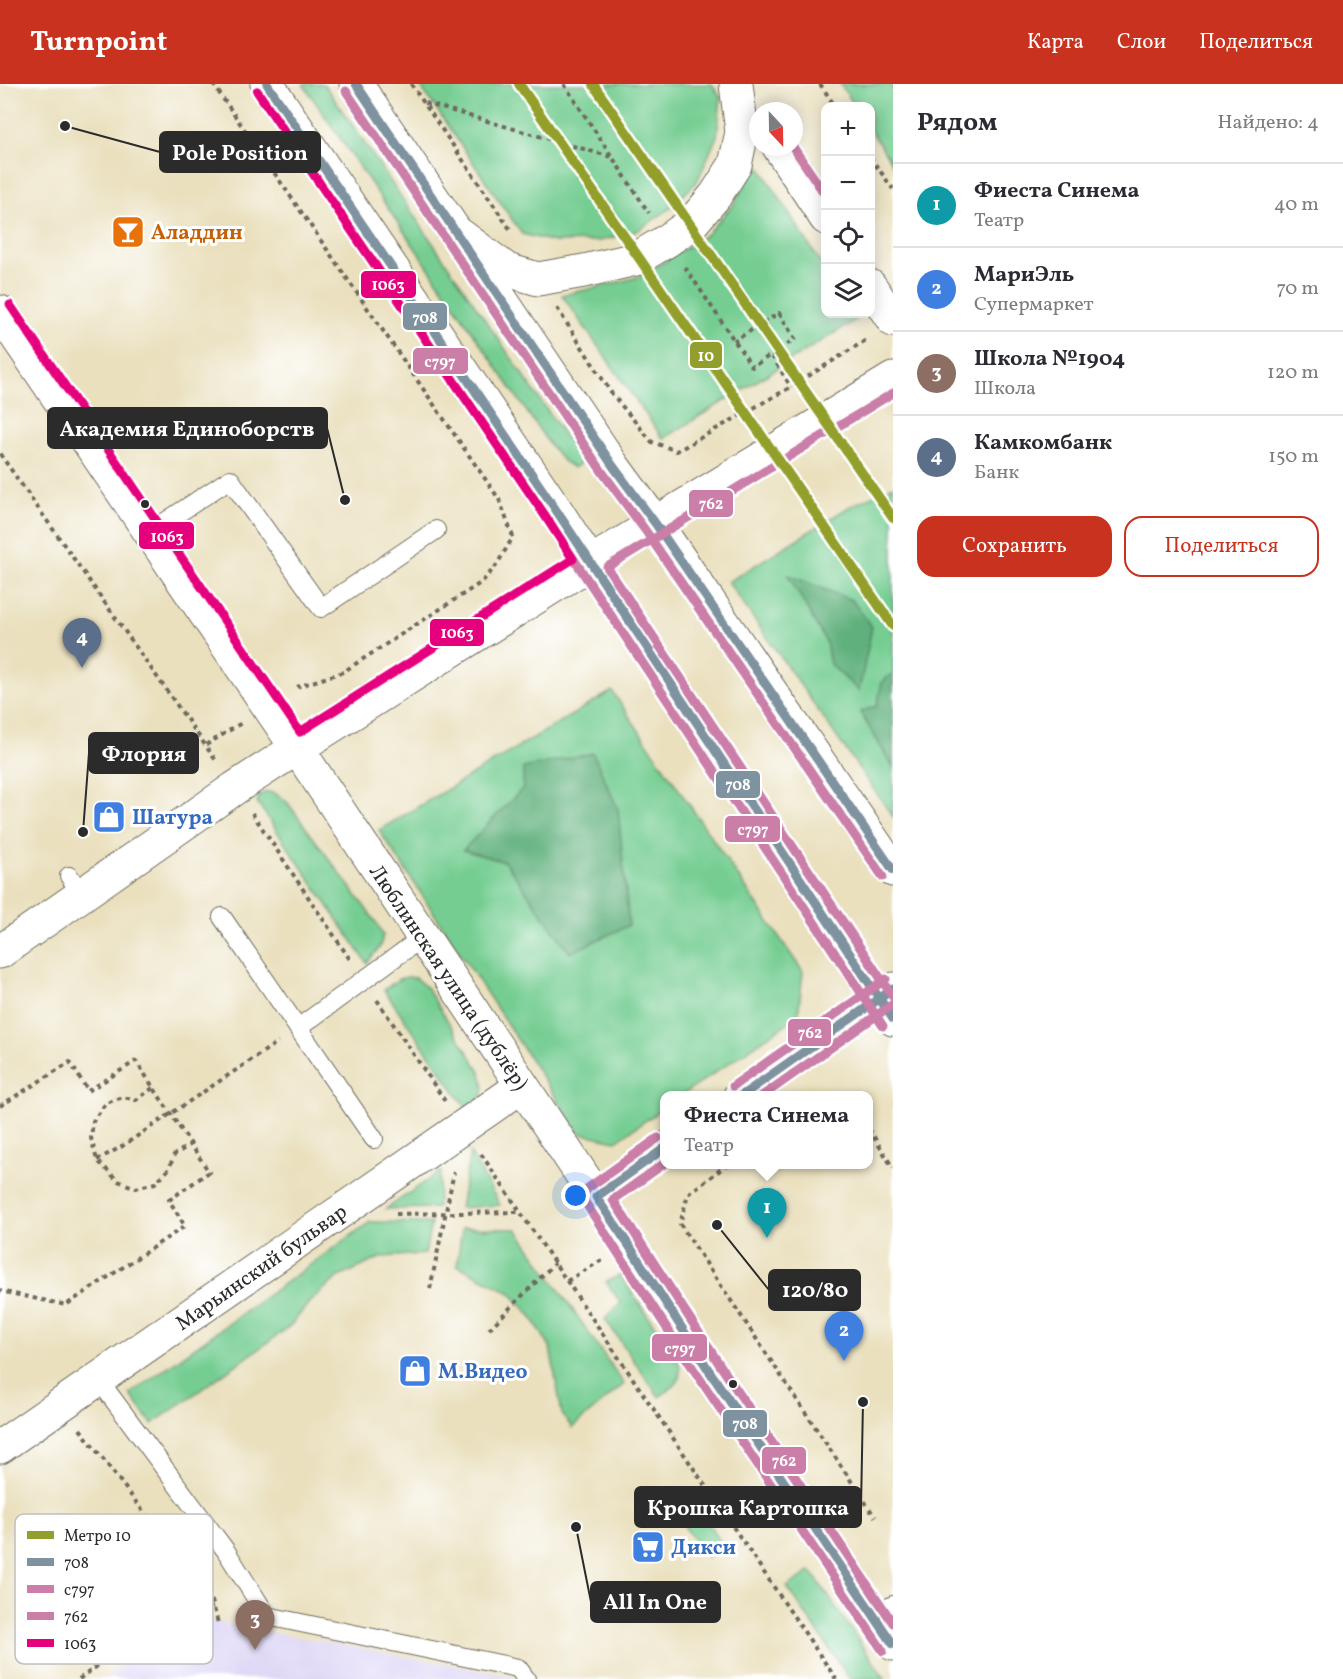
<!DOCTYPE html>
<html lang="ru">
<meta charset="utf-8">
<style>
:root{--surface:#fff;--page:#f2f2f3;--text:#2b2b33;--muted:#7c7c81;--line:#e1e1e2;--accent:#c8321e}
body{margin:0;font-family:Vollkorn,serif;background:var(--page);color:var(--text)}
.controls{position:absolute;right:18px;top:18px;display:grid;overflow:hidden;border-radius:12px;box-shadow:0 3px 15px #0003}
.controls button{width:54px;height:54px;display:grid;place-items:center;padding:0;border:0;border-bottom:2px solid var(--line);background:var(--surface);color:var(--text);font:30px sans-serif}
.compass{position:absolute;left:749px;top:18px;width:54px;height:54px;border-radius:50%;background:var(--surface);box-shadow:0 3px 15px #0003;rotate:158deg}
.you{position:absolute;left:576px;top:1112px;width:21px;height:21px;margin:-15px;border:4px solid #fff;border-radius:50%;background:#1a73e8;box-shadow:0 0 0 9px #1a73e833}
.badge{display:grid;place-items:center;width:39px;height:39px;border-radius:50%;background:var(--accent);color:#fff;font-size:20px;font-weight:700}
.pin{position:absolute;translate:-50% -50px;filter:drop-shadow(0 2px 3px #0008)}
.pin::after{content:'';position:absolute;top:32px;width:21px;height:18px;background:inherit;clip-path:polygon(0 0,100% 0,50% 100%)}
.popup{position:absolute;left:660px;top:1007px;width:213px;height:78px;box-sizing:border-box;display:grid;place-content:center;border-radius:12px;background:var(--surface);filter:drop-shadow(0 2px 4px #0005);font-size:20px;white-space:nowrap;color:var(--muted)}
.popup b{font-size:22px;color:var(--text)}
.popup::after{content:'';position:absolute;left:50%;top:100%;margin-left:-12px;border:12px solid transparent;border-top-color:var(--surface)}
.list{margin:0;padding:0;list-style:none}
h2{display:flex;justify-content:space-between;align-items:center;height:78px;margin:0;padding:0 24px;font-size:26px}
h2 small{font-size:20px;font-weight:400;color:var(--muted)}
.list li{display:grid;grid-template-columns:39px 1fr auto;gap:18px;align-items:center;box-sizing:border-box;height:84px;padding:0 24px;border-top:2px solid var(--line)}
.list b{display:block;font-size:22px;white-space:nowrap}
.list p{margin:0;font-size:20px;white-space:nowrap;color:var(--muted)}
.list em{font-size:20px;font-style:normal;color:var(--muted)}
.actions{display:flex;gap:12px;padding:18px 24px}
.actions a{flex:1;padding:14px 0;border:2px solid var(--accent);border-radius:18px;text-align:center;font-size:21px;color:var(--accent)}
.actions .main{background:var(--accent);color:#fff}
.icon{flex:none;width:33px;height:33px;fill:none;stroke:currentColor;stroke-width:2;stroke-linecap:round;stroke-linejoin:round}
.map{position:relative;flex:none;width:893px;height:1595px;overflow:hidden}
header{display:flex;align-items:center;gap:36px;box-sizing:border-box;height:84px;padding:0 30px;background:var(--accent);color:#fff}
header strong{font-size:28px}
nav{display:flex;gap:33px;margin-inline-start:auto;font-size:21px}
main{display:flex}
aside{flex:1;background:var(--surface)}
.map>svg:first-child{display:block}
</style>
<header>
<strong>Turnpoint</strong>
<nav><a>Карта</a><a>Слои</a><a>Поделиться</a></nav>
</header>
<main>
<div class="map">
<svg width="893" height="1595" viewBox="0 0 893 1595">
<rect width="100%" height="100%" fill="#fff"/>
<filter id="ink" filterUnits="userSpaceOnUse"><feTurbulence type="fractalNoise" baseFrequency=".0167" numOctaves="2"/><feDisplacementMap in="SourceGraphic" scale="12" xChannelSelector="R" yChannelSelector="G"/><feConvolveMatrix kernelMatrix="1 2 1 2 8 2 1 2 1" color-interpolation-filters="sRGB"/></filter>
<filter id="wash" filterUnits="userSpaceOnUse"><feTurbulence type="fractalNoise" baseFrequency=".008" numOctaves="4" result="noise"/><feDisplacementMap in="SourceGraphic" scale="24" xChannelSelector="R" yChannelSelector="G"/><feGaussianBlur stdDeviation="1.35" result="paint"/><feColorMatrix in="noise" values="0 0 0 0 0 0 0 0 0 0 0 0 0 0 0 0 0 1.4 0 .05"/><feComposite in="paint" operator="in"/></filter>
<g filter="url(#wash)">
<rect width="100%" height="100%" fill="#eae0be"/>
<polygon fill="#ddd5f6" points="189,1533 512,1592 514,1595 103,1595"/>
<g fill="#74cd92" stroke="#507c5e" stroke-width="1.5">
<polygon points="303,0 324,0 575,367 581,379 574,384 563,377 549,360"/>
<polygon points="419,0 712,0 721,14 717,52 697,98 668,126 637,147 599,157 554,158 522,150"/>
<polygon points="840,0 893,0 893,81 871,47 870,22 855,22"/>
<polygon points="758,80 825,186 826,230 854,230 857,235 663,355 562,211 603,202 642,192 707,150 733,121"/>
<polygon points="893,402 893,733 728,498 849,423"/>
<polygon points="612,607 803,888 798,932 682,1011 665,1012 665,1023 616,1057 579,1049 379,746"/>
<path d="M 268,708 L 276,710 L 287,718 L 378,841 L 383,851 L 380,863 L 367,879 L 257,718 C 258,710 261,710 268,708 Z"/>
<path d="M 408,893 L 415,894 L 426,903 L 480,987 C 488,1008 483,1013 470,1029 L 384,906 L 399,895 Z"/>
<polygon points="470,1069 500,1121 460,1124"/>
<polygon points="441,1087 437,1124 386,1125"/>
<polygon points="370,1138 431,1139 425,1170 382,1173 339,1193 312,1215 292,1240 277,1252 152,1340 130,1310"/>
<polygon points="462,1144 517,1145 624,1300 572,1344 562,1330 550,1263 531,1232 511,1209 457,1181"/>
<path d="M 620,1191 L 679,1278 C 683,1300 675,1301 659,1313 L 605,1235 L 621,1219 L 606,1198 Z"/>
<polygon points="691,1414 723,1461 707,1473 672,1426"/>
<polygon points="811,1487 885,1595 850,1595 787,1503"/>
</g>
<g fill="#5fb07c" stroke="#456e54" stroke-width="1.5">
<polygon points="788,491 852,516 872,543 859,607 830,580 826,558"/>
<polygon points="893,589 893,683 860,628 877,622 882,598"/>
<polygon points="593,669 618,725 629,841 570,869 505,778 463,766 523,704 523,684"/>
</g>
</g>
<g filter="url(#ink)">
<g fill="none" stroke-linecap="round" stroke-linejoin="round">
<g stroke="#6e6a5e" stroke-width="20">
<g id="lane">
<polyline points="150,448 230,395 321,524 436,446"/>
<polyline points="69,792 83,811"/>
<polyline points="222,833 374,1055"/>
<polyline points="298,944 423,853"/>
<polyline points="98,1295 226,1467 267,1532 518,1584 526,1595"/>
<polyline points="874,1532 893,1521"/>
</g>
</g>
<g stroke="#6e6a5e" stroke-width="35">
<g id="street">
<polyline points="0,868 235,704 297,664"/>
<polyline points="0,1363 522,1002"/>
</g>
</g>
<g stroke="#6e6a5e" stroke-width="35">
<g id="secondary">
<polyline points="779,63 826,134"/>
<polyline points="460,151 507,186 538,195 584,187 636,175 668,156 691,140 715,112 735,81 742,48 736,0"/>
<polyline points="870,202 893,236"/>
<polyline points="0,228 297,664 630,1163 708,1285 893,1560"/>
<polyline points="297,664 590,479 893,295"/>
<polyline points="740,1012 893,905"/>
<polyline points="596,1113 665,1064"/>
</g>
</g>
<g stroke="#6e6a5e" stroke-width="35">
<g id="primary">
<polyline points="267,0 554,423 590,479 893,935"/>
<polyline points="356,0 613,382 655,439 893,786"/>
</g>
</g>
<g stroke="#6e6a5e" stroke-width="4" stroke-dasharray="4.5 4.5" stroke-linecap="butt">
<polyline points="213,0 499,415 513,453 496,482 482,498 343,588 297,603"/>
<polyline points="411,0 512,148"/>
<polyline points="564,0 649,129"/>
<polyline points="820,0 835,22"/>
<polyline points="425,19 611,73"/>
<polyline points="870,73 893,105"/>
<polyline points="685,183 752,283 795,255 779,229 734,257"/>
<polyline points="557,224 612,310 652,358 677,367 791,303 866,256"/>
<polyline points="772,272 791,303"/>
<polyline points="0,370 217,678"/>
<polyline points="206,661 243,638"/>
<polyline points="252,729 351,877"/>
<polyline points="377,916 445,1017"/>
<polyline points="153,1004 136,1016 123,1013 106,1019 93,1037 91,1054 97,1076 118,1097 136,1104 155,1099 169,1085 174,1071 191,1060"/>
<polyline points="0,1022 70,978 88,1007 136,977 209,1088 169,1116 185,1142 66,1221 0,1207"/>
<polyline points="869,1045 893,1084"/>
<polyline points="481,1070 836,1595"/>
<polyline points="97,1076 121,1063 278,958"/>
<polyline points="728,1080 688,1110 680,1140 875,1433"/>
<polyline points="396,1130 520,1128"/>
<polyline points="567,1197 602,1176"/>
<polyline points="430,1205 454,1088"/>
<polyline points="489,1245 555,1179"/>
<polyline points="80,1345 212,1517 218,1539"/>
<polyline points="79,1595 163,1536 213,1523"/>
</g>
<use href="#lane" stroke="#fff" stroke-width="18"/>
<use href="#street" stroke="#fff" stroke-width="33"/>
<use href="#secondary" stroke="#fff" stroke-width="33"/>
<use href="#primary" stroke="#fff" stroke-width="33"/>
<g stroke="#fff" stroke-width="14">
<g id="bus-1">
<polyline points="267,0 554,423 893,935"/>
<polyline points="356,0 613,382 655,439 893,786"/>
<polyline points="741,1012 893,905"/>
<polyline points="665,1064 596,1113 630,1163 708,1285 893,1560"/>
</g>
</g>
<g stroke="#fff" stroke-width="14">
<g id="bus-2">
<polyline points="257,7 544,430 883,942"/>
<polyline points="346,7 603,389 645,446 883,793"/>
<polyline points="762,1012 893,920"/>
<polyline points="658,1054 588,1104 584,1110 585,1118 698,1292 883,1567"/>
</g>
</g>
<g stroke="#fff" stroke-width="14">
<g id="bus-3">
<polyline points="793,63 826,112"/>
<polyline points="893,309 607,483 893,913"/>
<polyline points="733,1002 886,895"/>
<polyline points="665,1079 613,1116 718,1278 893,1539"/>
</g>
</g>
<g stroke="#fff" stroke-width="14">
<polyline id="bus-4" points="10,221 300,648 573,475 544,430 257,7"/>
</g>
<use href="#bus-1" stroke="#7e92a0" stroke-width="9"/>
<use href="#bus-2" stroke="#ca7ea8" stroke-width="9"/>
<use href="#bus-3" stroke="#ca7ea8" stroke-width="9"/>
<use href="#bus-4" stroke="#e5007d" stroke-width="9"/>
<g stroke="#fff" stroke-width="15">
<g id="metro-1">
<polyline points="519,0 893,542"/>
<polyline points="593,0 893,434"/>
</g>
</g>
<use href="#metro-1" stroke="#929f2c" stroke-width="10"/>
</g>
</g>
<defs>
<g id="bar-square" transform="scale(1.725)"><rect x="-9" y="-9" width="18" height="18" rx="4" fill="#e8710a" stroke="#fff"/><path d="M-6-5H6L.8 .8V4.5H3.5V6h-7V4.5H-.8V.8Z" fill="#fff"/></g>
<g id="shop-square" transform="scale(1.725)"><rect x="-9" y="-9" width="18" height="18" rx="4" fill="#3f7fe0" stroke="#fff"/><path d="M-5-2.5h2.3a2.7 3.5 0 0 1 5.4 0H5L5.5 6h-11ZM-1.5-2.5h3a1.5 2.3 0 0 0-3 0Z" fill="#fff"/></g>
<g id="supermarket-square" transform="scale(1.725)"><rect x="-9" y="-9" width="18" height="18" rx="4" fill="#3f7fe0" stroke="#fff"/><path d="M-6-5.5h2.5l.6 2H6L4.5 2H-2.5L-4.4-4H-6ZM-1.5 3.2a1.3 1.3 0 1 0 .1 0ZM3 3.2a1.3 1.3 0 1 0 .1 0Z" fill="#fff"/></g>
</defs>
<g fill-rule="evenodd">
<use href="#bar-square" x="128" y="148"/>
<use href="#shop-square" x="109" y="733"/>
<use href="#shop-square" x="415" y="1287"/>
<use href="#supermarket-square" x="648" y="1463"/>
</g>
<g fill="#2b2b2b" stroke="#fff" stroke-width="2">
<circle cx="145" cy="420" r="5"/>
<circle cx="733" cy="1300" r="5"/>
</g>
<g text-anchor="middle" stroke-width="6" stroke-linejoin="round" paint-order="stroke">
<g font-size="21" font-weight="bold" fill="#c56008" stroke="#fff" text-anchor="start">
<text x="151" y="155">Аладдин</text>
</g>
<g font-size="21" font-weight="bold" fill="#366cbe" stroke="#fff" text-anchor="start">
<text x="132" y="740">Шатура</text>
<text x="438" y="1294">М.Видео</text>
<text x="671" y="1470">Дикси</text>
</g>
<g font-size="21" fill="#2b2b2b" stroke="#fff">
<text transform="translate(449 893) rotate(56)" y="7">Люблинская улица (дублёр)</text>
<text transform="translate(261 1183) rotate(-35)" y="7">Марьинский бульвар</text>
</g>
</g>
<rect x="15" y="1430" width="198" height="150" rx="9" fill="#fff" stroke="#bfbfbf" stroke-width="1.5"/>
<rect x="27" y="1447" width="27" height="8" fill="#929f2c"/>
<rect x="27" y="1474" width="27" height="8" fill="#7e92a0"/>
<rect x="27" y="1501" width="27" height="8" fill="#ca7ea8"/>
<rect x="27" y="1528" width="27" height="8" fill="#ca7ea8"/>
<rect x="27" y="1555" width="27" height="8" fill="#e5007d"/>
<g font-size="16" fill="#2b2b2b">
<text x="64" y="1457">Метро 10</text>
<text x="64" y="1484">708</text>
<text x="64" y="1511">с797</text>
<text x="64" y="1538">762</text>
<text x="64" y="1565">1063</text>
</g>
<path fill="none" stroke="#2b2b2b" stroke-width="2" d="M65 42L160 68M345 416L327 344M83 748L89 669M717 1141L769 1206M863 1318L861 1423M576 1443L591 1518"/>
<g fill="#2b2b2b" stroke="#fff" stroke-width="2">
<circle cx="65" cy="42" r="6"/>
<circle cx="345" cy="416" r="6"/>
<circle cx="83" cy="748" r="6"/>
<circle cx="717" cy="1141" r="6"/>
<circle cx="863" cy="1318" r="6"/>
<circle cx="576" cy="1443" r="6"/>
</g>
<g fill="#2b2b2b" stroke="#2b2b2b" stroke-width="2">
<rect x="160" y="48" width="160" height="40" rx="6"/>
<rect x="48" y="324" width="279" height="40" rx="6"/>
<rect x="89" y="649" width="109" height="40" rx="6"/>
<rect x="769" y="1186" width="91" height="40" rx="6"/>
<rect x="635" y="1403" width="226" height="40" rx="6"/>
<rect x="591" y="1498" width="129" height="40" rx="6"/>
</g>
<g font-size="22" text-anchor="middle" font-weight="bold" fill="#fff">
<text x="240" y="76">Pole Position</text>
<text x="187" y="352">Академия Единоборств</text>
<text x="144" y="677">Флория</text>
<text x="815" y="1213">120/80</text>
<text x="748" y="1431">Крошка Картошка</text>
<text x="655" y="1525">All In One</text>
</g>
<g stroke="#fff" stroke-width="2">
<rect x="360" y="186" width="57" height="29" rx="6" fill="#e5007d"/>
<rect x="402" y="218" width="46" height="29" rx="6" fill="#7e92a0"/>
<rect x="689" y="257" width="34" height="28" rx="6" fill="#929f2c"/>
<rect x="412" y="263" width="57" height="28" rx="6" fill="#ca7ea8"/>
<rect x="688" y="405" width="46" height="29" rx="6" fill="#ca7ea8"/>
<rect x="138" y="437" width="57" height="29" rx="6" fill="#e5007d"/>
<rect x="429" y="534" width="56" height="29" rx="6" fill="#e5007d"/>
<rect x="715" y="686" width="46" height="29" rx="6" fill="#7e92a0"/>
<rect x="724" y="731" width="57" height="28" rx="6" fill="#ca7ea8"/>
<rect x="787" y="934" width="45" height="29" rx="6" fill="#ca7ea8"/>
<rect x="651" y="1249" width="57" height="29" rx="6" fill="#ca7ea8"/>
<rect x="722" y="1325" width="46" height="29" rx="6" fill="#7e92a0"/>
<rect x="761" y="1362" width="46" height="29" rx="6" fill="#ca7ea8"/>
</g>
<g font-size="16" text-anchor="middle" font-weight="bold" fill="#fff">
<text x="388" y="206">1063</text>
<text x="425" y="239">708</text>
<text x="706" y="277">10</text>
<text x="440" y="283">с797</text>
<text x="711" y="425">762</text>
<text x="167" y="458">1063</text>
<text x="457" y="554">1063</text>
<text x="738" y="706">708</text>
<text x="753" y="751">с797</text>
<text x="810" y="954">762</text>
<text x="680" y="1270">с797</text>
<text x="745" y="1345">708</text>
<text x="784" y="1382">762</text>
</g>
</svg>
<div class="controls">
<button>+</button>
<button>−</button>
<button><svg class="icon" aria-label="locate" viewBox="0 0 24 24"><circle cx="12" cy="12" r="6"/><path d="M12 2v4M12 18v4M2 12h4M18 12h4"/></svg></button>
<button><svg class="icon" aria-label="layers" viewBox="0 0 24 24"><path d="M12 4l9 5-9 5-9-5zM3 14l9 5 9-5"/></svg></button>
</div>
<svg class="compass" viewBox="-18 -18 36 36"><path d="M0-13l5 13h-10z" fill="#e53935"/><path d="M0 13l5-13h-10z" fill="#7c7c81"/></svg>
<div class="you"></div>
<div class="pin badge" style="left:767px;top:1154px;background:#0f9aa8">1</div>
<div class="popup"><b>Фиеста Синема</b>Театр</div>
<div class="pin badge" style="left:844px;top:1277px;background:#3f7fe0">2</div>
<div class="pin badge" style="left:255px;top:1566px;background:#8d6e63">3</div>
<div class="pin badge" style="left:82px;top:584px;background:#5c6f8a">4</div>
</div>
<aside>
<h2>Рядом<small>Найдено: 4</small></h2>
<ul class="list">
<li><span class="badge" style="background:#0f9aa8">1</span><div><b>Фиеста Синема</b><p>Театр</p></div><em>40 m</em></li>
<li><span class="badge" style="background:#3f7fe0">2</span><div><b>МариЭль</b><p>Супермаркет</p></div><em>70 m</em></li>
<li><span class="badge" style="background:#8d6e63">3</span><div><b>Школа №1904</b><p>Школа</p></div><em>120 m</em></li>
<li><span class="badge" style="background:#5c6f8a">4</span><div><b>Камкомбанк</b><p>Банк</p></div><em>150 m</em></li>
</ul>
<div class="actions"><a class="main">Сохранить</a><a>Поделиться</a></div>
</aside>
</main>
